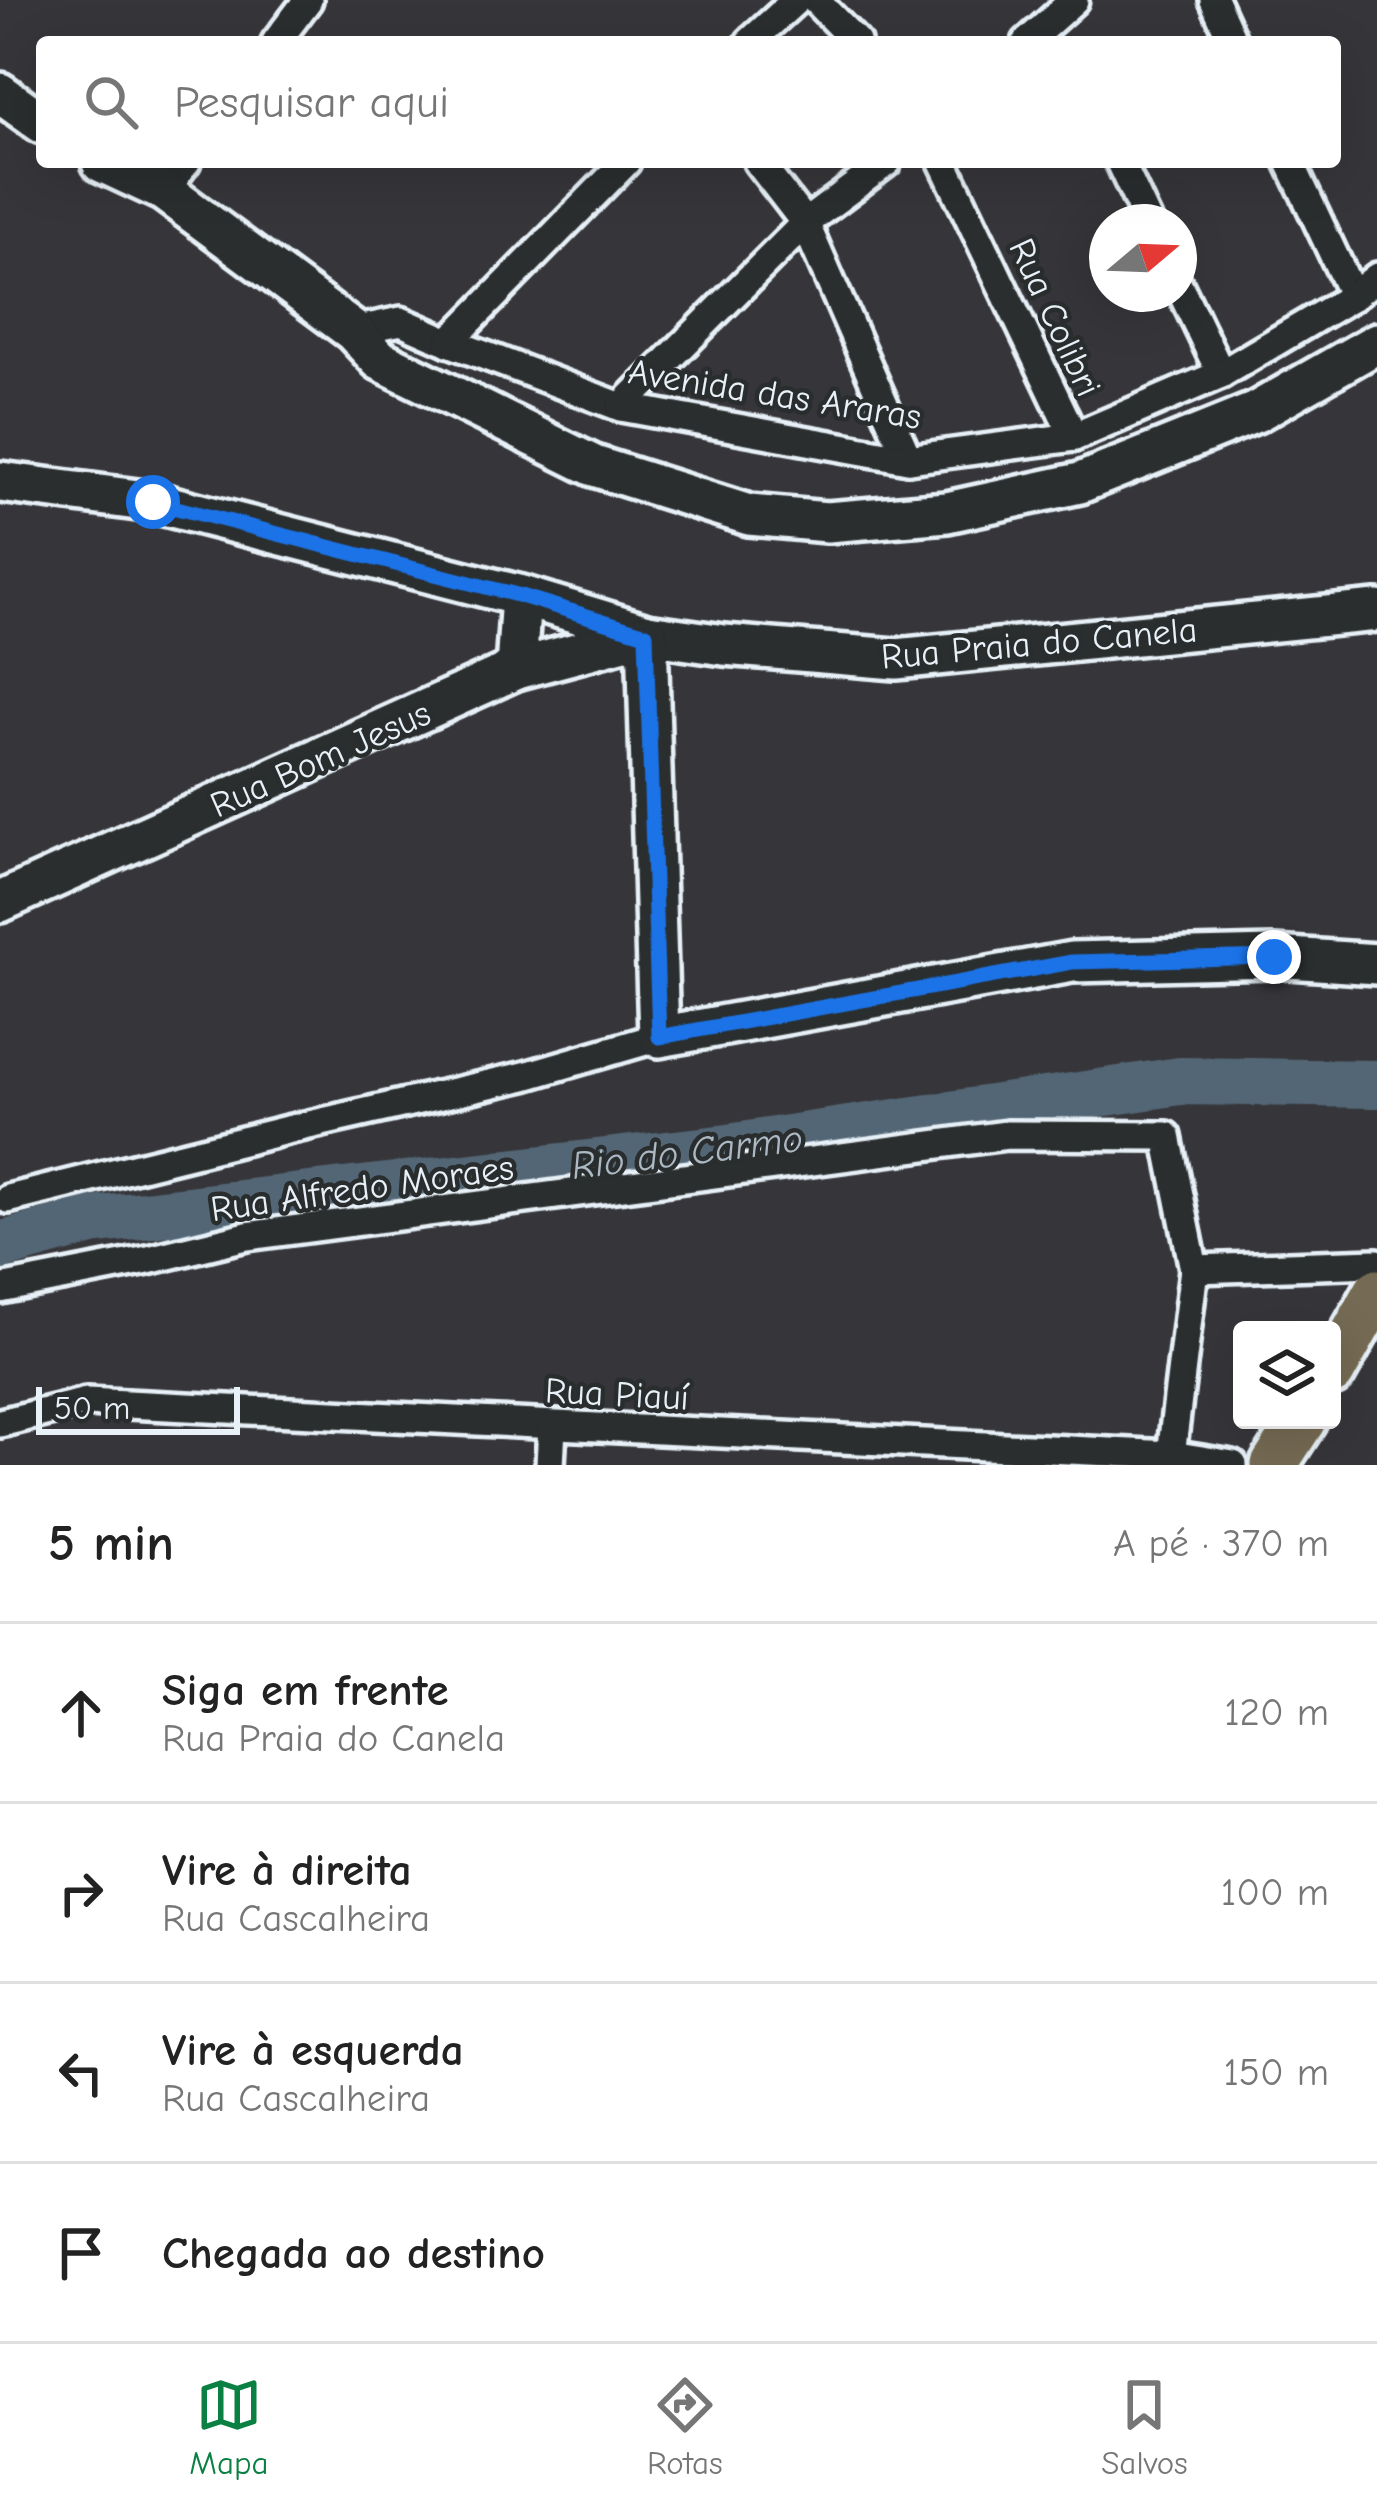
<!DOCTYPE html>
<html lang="pt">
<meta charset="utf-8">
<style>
:root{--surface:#fff;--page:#f6f6f6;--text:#222;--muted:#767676;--line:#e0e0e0;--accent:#0b8043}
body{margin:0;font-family:"Comic Neue",sans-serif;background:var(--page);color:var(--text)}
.controls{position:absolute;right:36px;bottom:36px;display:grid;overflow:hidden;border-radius:12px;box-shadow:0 12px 48px #0002}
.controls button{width:108px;height:108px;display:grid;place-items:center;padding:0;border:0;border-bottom:3px solid var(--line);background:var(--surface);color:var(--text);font:60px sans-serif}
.compass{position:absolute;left:1089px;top:204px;width:108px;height:108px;border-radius:50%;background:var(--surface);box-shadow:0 12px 48px #0002;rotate:71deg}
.scale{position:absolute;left:36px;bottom:30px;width:204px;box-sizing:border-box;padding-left:12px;border:6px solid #e8f1f8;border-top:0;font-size:33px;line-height:42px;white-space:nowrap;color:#e8f1f8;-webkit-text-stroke:9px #2a2d2e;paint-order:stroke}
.stop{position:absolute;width:36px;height:36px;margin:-27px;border:9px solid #1a73e8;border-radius:50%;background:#fff}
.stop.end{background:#1a73e8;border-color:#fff;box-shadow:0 3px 12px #0008}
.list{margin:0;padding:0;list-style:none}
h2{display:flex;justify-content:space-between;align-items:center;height:156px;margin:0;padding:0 48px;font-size:51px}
h2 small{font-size:39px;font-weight:400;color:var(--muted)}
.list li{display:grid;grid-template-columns:78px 1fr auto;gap:36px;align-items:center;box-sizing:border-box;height:180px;padding:0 48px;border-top:3px solid var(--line)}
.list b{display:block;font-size:45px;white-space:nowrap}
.list p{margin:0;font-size:39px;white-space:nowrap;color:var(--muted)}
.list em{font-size:39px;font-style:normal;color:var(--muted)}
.icon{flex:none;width:66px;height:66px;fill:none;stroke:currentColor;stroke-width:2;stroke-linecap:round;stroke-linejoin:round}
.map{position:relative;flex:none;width:1377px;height:1465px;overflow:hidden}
.search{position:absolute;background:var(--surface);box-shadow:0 12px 48px #0002;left:36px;right:36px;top:36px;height:132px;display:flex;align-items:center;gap:30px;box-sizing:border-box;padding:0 42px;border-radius:12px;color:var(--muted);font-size:45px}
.sheet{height:876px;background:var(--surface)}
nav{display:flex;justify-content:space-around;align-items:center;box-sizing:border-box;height:168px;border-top:3px solid var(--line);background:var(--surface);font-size:33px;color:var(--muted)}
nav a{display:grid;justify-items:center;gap:6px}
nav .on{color:var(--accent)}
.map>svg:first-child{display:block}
</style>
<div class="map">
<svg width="1377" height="1465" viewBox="0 0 1377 1465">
<rect width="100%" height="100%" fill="#36363a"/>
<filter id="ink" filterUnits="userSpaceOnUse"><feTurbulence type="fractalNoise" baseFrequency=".00833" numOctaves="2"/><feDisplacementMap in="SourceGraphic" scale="24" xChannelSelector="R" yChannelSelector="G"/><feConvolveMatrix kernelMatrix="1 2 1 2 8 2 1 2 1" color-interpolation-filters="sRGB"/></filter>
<g filter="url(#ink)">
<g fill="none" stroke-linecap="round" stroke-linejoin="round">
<polyline stroke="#526675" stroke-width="48" points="0,1246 91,1221 728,1148 1180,1081 1377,1084"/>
<g stroke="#e8f1f8" stroke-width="36">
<g id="street">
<polyline points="815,0 856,42"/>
<polyline points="1214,0 1233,42"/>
<polyline points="276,42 308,0"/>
<polyline points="750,42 796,0"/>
<polyline points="1027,42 1074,0"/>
<polyline points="758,162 805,223 908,459"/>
<polyline points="943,162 1074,437"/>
<polyline points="1120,162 1148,222"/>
<polyline points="1290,162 1353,296"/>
<polyline points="164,191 186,162"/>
<polyline points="1179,286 1221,374"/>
<polyline points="353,331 401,321 449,342 621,407 908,459 1074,437 1221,374 1353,296 1377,277"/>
<polyline points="449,342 626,162"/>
<polyline points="621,407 805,223 887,162"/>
<polyline points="8,1199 287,1130 525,1076 659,1037"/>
<polyline points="1194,1269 1377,1263"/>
<polyline points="0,1289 148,1260 247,1236 1007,1135 1167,1136 1194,1269 1171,1455"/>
<polyline points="0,1423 86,1402 1171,1455 1233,1465"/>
<polyline points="550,1465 552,1427"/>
</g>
</g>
<g stroke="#e8f1f8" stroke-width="48">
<g id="secondary">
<polyline points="0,93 42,123"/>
<polyline points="102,162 164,191 353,331 380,360 594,466 749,515 827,522 947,512 1080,483 1256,412 1377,343"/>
<polyline points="0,482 153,502 521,596 647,634 724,645 896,659 1377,611"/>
<polyline points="647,634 659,1037 1072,962 1274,957 1377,964"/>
<polyline points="516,669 521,596"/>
<polyline points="0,902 516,669 647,634"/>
</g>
</g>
<g stroke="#e8f1f8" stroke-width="54">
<g id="primary">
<polyline points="1332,1372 1377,1292"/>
<polyline points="1274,1465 1303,1420"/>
</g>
</g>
<use href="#street" stroke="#2a2d2e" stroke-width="27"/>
<use href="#secondary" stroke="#2a2d2e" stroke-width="39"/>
<use href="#primary" stroke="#756b52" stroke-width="45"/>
</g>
</g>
<g fill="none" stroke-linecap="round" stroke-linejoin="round" filter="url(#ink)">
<polyline stroke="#1a73e8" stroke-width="15" points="153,502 521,596 646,634 659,1037 1072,962 1274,957"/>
</g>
<g text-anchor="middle" stroke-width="9" stroke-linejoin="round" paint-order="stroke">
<g font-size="36" fill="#e8f1f8" stroke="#2a2d2e">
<text transform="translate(1056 317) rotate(65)" y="13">Rua Colibri</text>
<text transform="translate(775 393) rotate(9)" y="13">Avenida das Araras</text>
<text transform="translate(1039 642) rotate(-5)" y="13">Rua Praia do Canela</text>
<text transform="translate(320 758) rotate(-24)" y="13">Rua Bom Jesus</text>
<text transform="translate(362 1187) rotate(-8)" y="13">Rua Alfredo Moraes</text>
<text transform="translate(617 1393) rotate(3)" y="13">Rua Piauí</text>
</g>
<g font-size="39" font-style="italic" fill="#acb9c4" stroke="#2a2d2e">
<text transform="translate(687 1151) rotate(-7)" y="14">Rio do Carmo</text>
</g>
</g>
</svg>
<div class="controls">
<button><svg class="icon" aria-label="layers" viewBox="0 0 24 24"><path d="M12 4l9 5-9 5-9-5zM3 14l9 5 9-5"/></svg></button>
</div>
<svg class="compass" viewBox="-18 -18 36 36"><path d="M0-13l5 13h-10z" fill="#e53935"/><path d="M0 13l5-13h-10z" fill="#767676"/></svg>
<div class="scale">50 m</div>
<div class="stop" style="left:153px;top:502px"></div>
<div class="stop end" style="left:1274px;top:957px"></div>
<div class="search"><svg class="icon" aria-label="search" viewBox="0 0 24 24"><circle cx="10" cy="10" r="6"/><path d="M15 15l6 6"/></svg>Pesquisar aqui</div>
</div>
<section class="sheet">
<h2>5 min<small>A pé · 370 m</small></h2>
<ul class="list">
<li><svg class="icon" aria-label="ahead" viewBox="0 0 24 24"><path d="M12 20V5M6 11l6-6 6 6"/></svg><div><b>Siga em frente</b><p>Rua Praia do Canela</p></div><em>120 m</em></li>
<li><svg class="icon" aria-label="right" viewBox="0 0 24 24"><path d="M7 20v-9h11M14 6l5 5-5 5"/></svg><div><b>Vire à direita</b><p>Rua Cascalheira</p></div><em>100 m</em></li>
<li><svg class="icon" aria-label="left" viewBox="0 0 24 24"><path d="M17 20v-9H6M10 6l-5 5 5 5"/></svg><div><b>Vire à esquerda</b><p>Rua Cascalheira</p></div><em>150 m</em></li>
<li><svg class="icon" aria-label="arrive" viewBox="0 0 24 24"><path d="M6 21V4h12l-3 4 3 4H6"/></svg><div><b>Chegada ao destino</b></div></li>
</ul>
</section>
<nav>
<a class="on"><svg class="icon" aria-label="map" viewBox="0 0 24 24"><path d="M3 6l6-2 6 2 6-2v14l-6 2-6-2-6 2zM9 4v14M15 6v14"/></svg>Mapa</a>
<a><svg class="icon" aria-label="directions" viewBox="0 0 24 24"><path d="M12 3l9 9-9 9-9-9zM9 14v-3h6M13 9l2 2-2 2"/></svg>Rotas</a>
<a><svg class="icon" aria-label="saved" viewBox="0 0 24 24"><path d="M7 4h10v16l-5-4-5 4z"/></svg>Salvos</a>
</nav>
